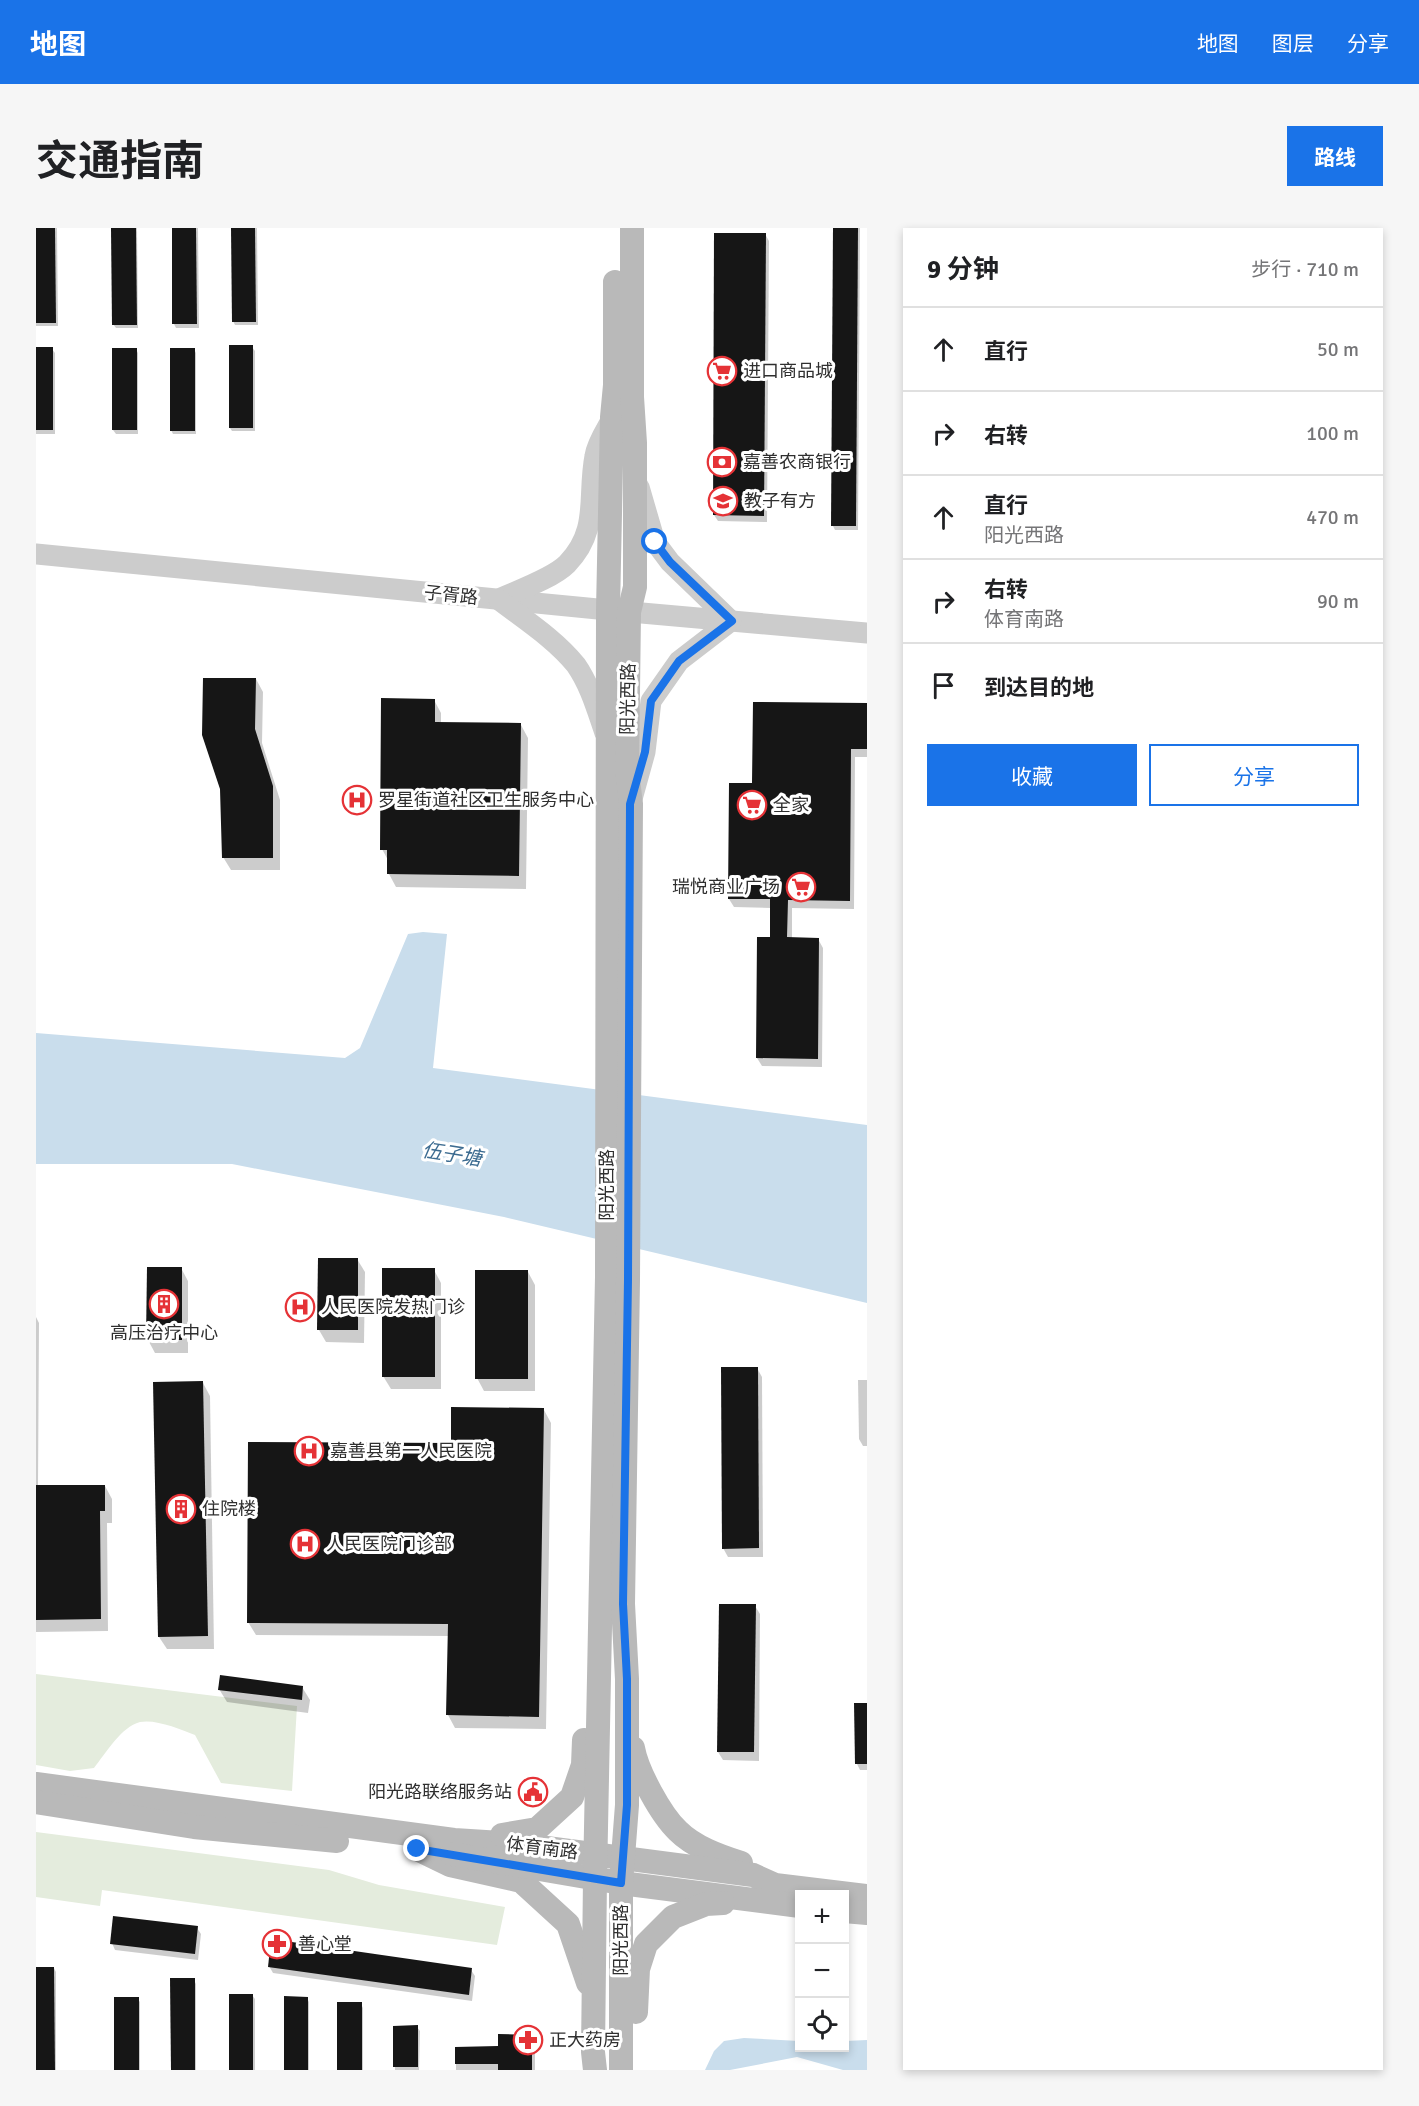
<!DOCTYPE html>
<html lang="zh">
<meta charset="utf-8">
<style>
:root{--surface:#fff;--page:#f6f6f6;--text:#202124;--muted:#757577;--line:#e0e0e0;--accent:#1a73e8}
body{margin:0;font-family:Signika,"Noto Sans SC",sans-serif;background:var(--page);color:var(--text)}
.controls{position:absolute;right:18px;bottom:18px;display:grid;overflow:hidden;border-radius:0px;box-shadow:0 3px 9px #0003}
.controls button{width:54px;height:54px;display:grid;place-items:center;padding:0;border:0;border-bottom:2px solid var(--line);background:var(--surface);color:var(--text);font:30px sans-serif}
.stop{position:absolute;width:18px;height:18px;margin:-14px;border:4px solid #1a73e8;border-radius:50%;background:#fff}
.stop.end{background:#1a73e8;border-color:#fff;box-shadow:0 2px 6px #0008}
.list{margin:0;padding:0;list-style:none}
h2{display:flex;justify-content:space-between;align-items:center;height:78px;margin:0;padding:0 24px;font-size:26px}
h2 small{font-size:20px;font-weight:400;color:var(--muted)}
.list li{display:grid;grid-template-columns:39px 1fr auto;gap:18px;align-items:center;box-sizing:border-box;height:84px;padding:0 24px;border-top:2px solid var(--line)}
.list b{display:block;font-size:22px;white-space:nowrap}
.list p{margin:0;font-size:20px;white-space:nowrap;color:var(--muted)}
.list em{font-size:20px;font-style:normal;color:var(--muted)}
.actions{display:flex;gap:12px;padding:18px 24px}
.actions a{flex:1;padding:14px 0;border:2px solid var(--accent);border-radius:0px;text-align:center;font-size:21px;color:var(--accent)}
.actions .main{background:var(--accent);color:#fff}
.icon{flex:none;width:33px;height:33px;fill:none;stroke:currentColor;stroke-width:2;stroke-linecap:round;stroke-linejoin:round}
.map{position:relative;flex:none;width:831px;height:1842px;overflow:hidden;border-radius:0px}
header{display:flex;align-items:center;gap:36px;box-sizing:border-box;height:84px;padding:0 30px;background:var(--accent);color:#fff}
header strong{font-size:28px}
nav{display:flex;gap:33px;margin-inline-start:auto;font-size:21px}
.intro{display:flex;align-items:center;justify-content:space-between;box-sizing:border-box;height:144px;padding:0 36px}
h1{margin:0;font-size:42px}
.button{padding:15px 27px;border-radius:0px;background:var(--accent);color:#fff;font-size:21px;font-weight:700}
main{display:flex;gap:36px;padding:0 36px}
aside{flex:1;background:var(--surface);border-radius:0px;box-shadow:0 3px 9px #0003}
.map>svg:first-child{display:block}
</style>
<header>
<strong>地图</strong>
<nav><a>地图</a><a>图层</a><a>分享</a></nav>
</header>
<div class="intro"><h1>交通指南</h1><a class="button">路线</a></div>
<main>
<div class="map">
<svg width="831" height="1842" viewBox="0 0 831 1842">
<rect width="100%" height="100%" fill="#fff"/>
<g fill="#e4ecdd">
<path d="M 0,1446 L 261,1478 L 256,1563 L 185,1555 L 159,1507 C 144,1501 120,1491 104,1494 C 85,1499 70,1525 58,1540 L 34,1543 L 0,1537 Z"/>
<polygon points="0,1604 293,1642 343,1657 469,1679 461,1717 66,1662 64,1678 0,1669"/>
</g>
<g fill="#c9ddec">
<polygon points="387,704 411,706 397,840 831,897 831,1075 468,989 196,936 0,936 0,805 309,830 324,820 372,706"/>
<polygon points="708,1810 763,1813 764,1820 808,1820 809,1813 831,1812 831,1842 807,1842 761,1829 694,1842 669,1842 678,1823 688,1813"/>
</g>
<g fill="#0003">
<polygon points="0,0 21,0 22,98 0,98"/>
<polygon points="77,0 101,0 102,100 80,100 77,96"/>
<polygon points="137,0 162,0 163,100 140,100 138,96"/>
<polygon points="196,0 221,0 222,97 199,97 197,93"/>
<polygon points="800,0 824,0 822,302 799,302 797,298"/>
<polygon points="680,6 729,6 733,13 731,294 682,293 678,287"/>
<polygon points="216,119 219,123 219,203 196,203 194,200"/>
<polygon points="0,121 16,121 19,125 19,206 0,206"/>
<polygon points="100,121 102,125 102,206 80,206 77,202"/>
<polygon points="158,121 160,125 160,206 137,206 135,202"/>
<polygon points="220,451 227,464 226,515 244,572 244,642 195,642 187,629"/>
<polygon points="398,472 405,485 405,495 485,497 492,510 490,661 360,659 353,646 353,634 346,621"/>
<polygon points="831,478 831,529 819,529 818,681 756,680 756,711 782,711 787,720 786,839 726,838 721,830 735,711 735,680 698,679 693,671 717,557"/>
<polygon points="321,1031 329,1044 328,1115 290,1114 283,1102"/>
<polygon points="145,1040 152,1053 152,1125 119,1125 112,1112"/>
<polygon points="398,1042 405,1055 405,1161 355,1161 347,1148"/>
<polygon points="492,1044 499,1057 499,1163 448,1163 441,1150"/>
<polygon points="0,1089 3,1095 2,1258 69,1258 76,1271 76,1295 71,1295 72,1403 0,1404"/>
<polygon points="721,1140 726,1149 727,1329 692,1329 687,1320"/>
<polygon points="822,1152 831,1152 831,1218 827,1218 823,1211"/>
<polygon points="167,1155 174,1168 178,1421 131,1421 123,1409"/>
<polygon points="508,1182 515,1195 510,1501 419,1500 412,1487 413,1408 220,1407 212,1394 416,1216"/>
<polygon points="719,1378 724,1386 723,1533 687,1532 682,1524"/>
<polygon points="266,1459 274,1472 272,1485 191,1474 183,1461"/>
<polygon points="831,1476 831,1542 824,1542 821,1536"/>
<polygon points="501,1555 508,1565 493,1576 487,1567"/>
<polygon points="161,1700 165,1706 162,1732 79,1722 76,1715"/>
<polygon points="233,1738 435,1742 439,1748 436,1773 237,1745"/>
<polygon points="0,1740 18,1740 20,1744 20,1842 0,1842"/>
<polygon points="158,1752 160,1756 160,1842 136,1842"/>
<polygon points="216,1767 219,1771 219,1842 194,1842"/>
<polygon points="271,1770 273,1774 273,1842 249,1842"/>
<polygon points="102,1771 104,1774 104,1842 80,1842"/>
<polygon points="325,1776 327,1780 327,1842 302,1842"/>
<polygon points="358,1799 381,1799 384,1803 383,1842 359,1842"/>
<polygon points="495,1809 499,1814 499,1842 420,1842 420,1820 464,1820"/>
</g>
<g fill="#161616">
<polygon points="0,0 19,0 20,95 0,95"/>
<polygon points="75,0 100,0 101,97 76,97"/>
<polygon points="136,0 160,0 161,96 136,96"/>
<polygon points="195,0 219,0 220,94 196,94"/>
<polygon points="797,0 822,0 820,298 795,298"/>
<polygon points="678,5 730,5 728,288 677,287"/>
<rect x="193" y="117" width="24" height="83"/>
<rect x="0" y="119" width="17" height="83"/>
<rect x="76" y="120" width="25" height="82"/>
<rect x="134" y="120" width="25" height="83"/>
<polygon points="167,450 220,450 219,501 237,558 237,630 186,630 184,561 166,507"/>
<polygon points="345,470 399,471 399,494 485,495 483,648 351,646 351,622 344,622"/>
<polygon points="717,474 831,475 831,521 815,521 814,673 752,672 751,709 783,710 782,831 720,830 721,709 734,709 734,671 692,671 693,555 716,555"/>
<polygon points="282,1030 322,1030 322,1102 281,1102"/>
<polygon points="111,1039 146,1039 146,1112 110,1112"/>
<rect x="346" y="1040" width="53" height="109"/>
<rect x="439" y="1042" width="53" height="109"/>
<polygon points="685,1139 722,1139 723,1320 686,1321"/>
<polygon points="167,1153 172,1408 122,1409 117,1154"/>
<polygon points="415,1179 508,1180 503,1489 410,1487 412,1396 211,1395 212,1214 415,1215"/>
<polygon points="0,1257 69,1257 69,1283 64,1283 65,1391 0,1392"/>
<polygon points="683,1376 720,1376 718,1524 681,1524"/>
<polygon points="184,1447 267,1458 266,1472 182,1462"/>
<polygon points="818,1475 831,1475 831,1536 819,1536"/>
<polygon points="502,1553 509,1563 492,1575 485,1566"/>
<polygon points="77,1688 162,1698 159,1726 74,1716"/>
<polygon points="235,1711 436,1740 433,1767 232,1739"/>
<polygon points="0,1739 18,1739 19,1842 0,1842"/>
<polygon points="134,1750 159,1750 159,1842 135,1842"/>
<rect x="193" y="1766" width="24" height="76"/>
<polygon points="248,1768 272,1769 272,1842 248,1842"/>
<rect x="78" y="1769" width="25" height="73"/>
<rect x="301" y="1774" width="25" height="68"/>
<polygon points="382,1797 382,1839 357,1839 357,1798"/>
<polygon points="462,1806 496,1807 496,1842 462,1842 462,1836 419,1836 419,1819 462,1818"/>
</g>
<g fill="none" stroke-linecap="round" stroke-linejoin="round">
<g stroke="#ccc" stroke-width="21">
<polyline points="603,259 619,314 634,334 695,393"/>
<polyline points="0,326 572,382 831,405"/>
<path d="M 465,370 C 483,362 517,350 531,336 C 564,302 551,269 559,228 C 561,215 570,202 576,191"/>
<path d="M 463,372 C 489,392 519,411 540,437 C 554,457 561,482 569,505"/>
<polyline points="596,571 609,524 615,473 643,433 695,393"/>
</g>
<g stroke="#b9b9b9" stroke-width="24">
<path d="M 597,1520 C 601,1543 625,1587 642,1603 C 658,1619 683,1628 705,1635"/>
<polyline points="0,1556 418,1612 480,1616 717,1647 739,1657 831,1668"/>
<polyline points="0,1574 158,1599 301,1613"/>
<polyline points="466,1607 501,1601 536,1569 547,1537 548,1512"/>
<polyline points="381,1621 414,1637 485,1653 532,1696 552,1755"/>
<polyline points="416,1626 585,1655 764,1678"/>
<polyline points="808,1683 831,1685"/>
<polyline points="600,1784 602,1741 610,1716 637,1689 670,1676 687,1675"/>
<polyline points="559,1842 557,1824 559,1650 571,1049 572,382 576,189 579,157 579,54"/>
<polyline points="585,1842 585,1655 591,1577 591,1451 587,1376 592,1052 595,576 591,544 593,384 599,359 599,215 596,169 596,0"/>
</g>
</g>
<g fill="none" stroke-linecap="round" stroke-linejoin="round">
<polyline stroke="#1a73e8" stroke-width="8" points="381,1621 585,1655 591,1577 591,1451 587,1376 592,1052 594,576 609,524 615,473 643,433 696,393 634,334 619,314"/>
</g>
<defs>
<g id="supermarket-ring" transform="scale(1.5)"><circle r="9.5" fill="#fff" stroke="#e53236" stroke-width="1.5"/><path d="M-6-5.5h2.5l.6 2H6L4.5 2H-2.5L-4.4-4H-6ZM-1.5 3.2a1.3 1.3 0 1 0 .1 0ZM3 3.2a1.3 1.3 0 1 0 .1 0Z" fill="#e53236"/></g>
<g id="bank-ring" transform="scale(1.5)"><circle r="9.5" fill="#fff" stroke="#e53236" stroke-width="1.5"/><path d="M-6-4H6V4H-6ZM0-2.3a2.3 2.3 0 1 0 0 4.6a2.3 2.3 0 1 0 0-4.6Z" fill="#e53236"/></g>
<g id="school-ring" transform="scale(1.5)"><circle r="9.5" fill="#fff" stroke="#e53236" stroke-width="1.5"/><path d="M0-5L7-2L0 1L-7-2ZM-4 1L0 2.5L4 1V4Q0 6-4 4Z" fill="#e53236"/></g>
<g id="hospital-ring" transform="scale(1.5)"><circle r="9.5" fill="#fff" stroke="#e53236" stroke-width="1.5"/><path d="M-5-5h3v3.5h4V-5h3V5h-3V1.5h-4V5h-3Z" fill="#e53236"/></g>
<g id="building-ring" transform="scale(1.5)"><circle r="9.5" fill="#fff" stroke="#e53236" stroke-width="1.5"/><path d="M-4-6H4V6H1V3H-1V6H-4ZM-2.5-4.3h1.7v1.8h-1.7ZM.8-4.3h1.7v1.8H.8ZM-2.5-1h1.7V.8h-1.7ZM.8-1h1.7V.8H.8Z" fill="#e53236"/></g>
<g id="civic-ring" transform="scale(1.5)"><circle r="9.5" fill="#fff" stroke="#e53236" stroke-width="1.5"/><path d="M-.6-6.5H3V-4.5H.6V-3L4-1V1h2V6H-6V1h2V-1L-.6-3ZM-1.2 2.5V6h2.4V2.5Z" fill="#e53236"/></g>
<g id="pharmacy-ring" transform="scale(1.5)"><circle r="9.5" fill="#fff" stroke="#e53236" stroke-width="1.5"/><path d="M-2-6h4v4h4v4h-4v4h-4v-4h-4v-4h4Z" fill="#e53236"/></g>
</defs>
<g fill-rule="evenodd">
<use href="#supermarket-ring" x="686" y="143"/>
<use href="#bank-ring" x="686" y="234"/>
<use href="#school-ring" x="687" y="273"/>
<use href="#hospital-ring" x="321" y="572"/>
<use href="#supermarket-ring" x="716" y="577"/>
<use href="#supermarket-ring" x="765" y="659"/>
<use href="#building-ring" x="128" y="1076"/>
<use href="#hospital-ring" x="264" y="1079"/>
<use href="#hospital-ring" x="273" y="1223"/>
<use href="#building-ring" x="145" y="1281"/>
<use href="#hospital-ring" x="269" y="1316"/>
<use href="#civic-ring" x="497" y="1564"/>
<use href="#pharmacy-ring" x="241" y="1716"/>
<use href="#pharmacy-ring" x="492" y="1812"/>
</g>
<g text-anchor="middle" stroke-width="6" stroke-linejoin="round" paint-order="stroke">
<g font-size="18" fill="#2f2f2f" stroke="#fff" text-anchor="start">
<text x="707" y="149">进口商品城</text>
<text x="707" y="240">嘉善农商银行</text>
<text x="708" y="279">教子有方</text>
<text x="342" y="578">罗星街道社区卫生服务中心</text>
<text x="737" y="583">全家</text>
<text x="744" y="665" text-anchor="end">瑞悦商业广场</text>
<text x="285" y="1085">人民医院发热门诊</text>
<text x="128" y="1111" text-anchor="middle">高压治疗中心</text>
<text x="294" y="1229">嘉善县第一人民医院</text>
<text x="166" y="1287">住院楼</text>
<text x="290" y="1322">人民医院门诊部</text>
<text x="476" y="1570" text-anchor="end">阳光路联络服务站</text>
<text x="262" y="1722">善心堂</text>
<text x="513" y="1818">正大药房</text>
</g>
<g font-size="18" fill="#2f2f2f" stroke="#fff">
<text transform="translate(415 367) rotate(6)" y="6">子胥路</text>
<text transform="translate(592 471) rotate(-89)" y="6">阳光西路</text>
<text transform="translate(571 957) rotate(-90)" y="6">阳光西路</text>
<text transform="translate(506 1620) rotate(7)" y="6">体育南路</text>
<text transform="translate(585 1712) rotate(-90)" y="6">阳光西路</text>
</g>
<g font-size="20" font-style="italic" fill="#3d6c91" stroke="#fff">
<text transform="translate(416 926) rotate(9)" y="7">伍子塘</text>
</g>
</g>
</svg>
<div class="controls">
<button>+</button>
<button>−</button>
<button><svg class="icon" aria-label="locate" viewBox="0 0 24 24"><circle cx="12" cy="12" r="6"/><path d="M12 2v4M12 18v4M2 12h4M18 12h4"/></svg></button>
</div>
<div class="stop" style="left:619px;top:314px"></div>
<div class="stop end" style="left:381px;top:1621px"></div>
</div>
<aside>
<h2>9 分钟<small>步行 · 710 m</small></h2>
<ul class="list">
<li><svg class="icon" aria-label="ahead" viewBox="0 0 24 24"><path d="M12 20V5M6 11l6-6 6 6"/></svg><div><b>直行</b></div><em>50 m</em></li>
<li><svg class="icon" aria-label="right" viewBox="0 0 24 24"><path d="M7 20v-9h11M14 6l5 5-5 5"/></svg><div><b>右转</b></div><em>100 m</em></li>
<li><svg class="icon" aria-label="ahead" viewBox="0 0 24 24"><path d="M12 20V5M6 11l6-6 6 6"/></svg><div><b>直行</b><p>阳光西路</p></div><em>470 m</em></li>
<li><svg class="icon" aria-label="right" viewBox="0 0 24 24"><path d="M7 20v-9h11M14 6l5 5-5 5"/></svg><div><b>右转</b><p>体育南路</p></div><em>90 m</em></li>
<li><svg class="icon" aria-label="arrive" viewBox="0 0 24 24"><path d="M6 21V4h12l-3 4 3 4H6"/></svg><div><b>到达目的地</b></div></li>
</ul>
<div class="actions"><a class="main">收藏</a><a>分享</a></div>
</aside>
</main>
